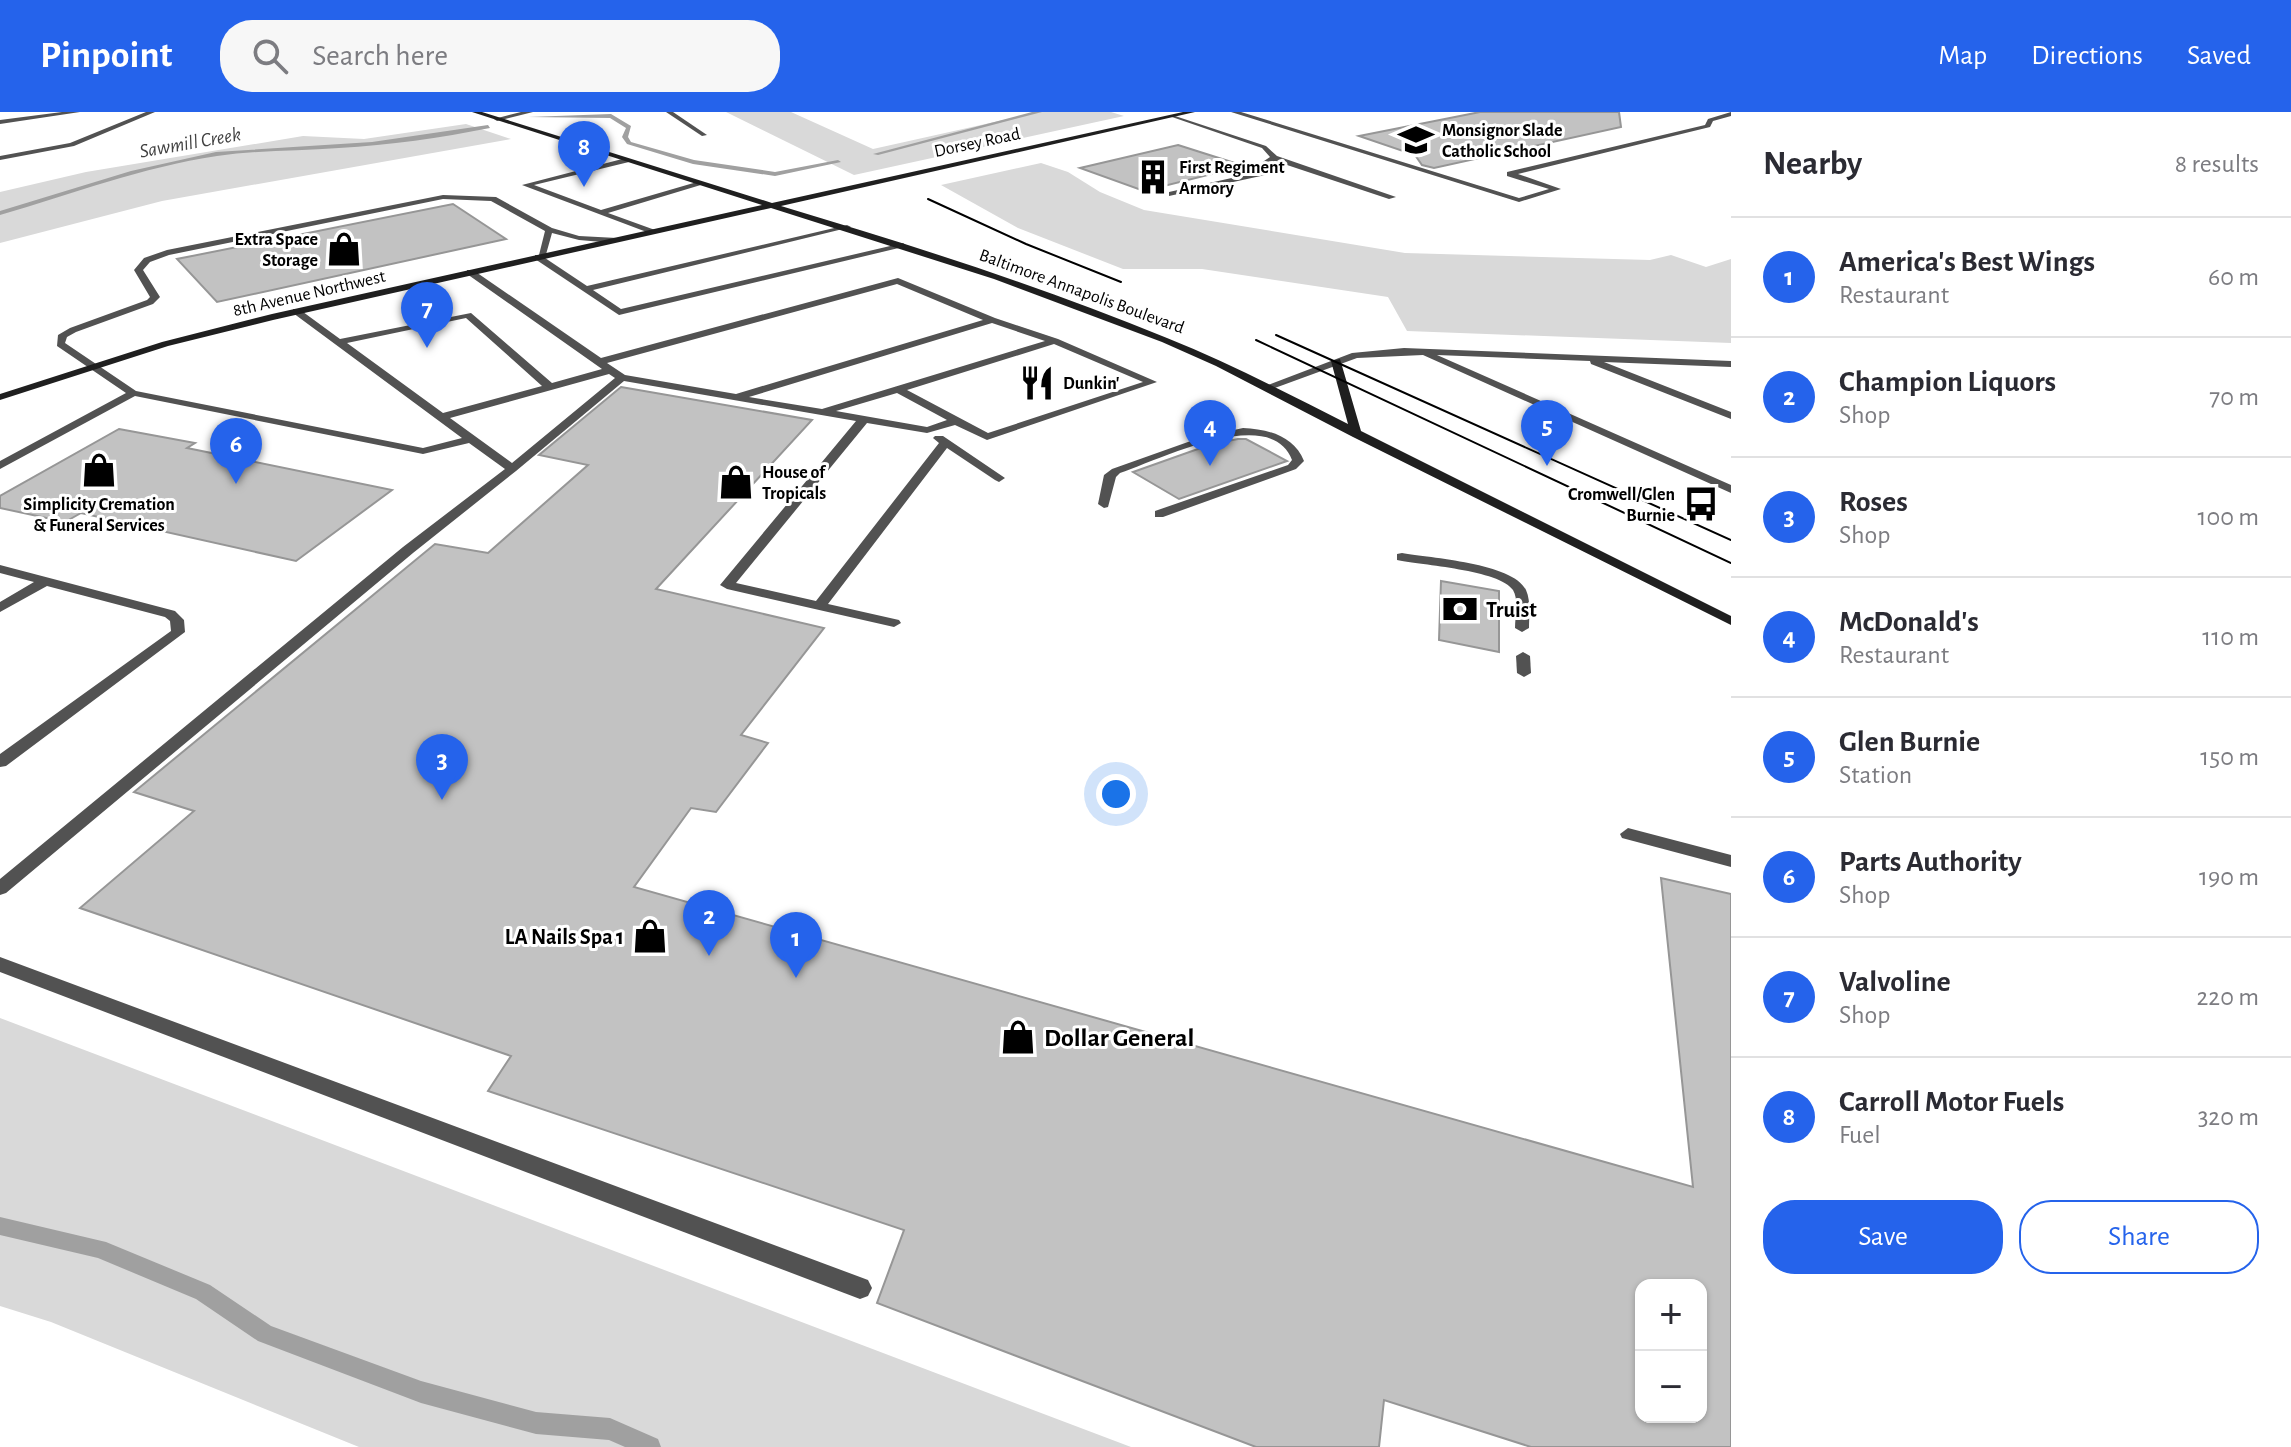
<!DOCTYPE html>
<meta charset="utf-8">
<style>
:root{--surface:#fff;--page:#f7f7f7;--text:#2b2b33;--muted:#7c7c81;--line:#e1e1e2;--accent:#2563eb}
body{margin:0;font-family:"Alegreya Sans",sans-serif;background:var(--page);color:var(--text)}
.controls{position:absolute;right:24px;bottom:24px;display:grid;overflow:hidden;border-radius:16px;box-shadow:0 2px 6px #0004}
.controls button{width:72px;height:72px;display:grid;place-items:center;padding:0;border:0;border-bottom:2px solid var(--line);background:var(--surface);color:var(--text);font:40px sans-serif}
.you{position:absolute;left:1116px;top:682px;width:28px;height:28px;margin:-20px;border:6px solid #fff;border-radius:50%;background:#1a73e8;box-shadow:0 0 0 12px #1a73e833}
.badge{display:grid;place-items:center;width:52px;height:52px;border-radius:50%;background:var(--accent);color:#fff;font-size:26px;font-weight:700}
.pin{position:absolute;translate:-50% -66px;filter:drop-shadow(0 2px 4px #0008)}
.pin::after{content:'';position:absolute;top:42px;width:28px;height:24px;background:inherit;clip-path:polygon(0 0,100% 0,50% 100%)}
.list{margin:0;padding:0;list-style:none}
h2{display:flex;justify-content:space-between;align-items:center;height:104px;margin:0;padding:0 32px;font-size:34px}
h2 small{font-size:26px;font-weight:400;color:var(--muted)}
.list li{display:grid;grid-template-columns:52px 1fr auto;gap:24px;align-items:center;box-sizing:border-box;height:120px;padding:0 32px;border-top:2px solid var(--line)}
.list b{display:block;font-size:30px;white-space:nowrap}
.list p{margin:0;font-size:26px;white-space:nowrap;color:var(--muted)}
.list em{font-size:26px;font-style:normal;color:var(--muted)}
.actions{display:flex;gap:16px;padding:24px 32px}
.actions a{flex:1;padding:18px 0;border:2px solid var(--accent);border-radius:32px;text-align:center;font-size:28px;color:var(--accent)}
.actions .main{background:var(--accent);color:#fff}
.icon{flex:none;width:44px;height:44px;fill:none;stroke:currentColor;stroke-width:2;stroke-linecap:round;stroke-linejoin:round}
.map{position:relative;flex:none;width:1731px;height:1335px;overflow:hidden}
header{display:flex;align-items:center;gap:48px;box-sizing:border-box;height:112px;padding:0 40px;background:var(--accent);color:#fff}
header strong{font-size:38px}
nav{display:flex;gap:44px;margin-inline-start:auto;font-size:28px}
.search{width:560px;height:72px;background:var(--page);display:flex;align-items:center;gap:20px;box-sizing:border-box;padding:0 28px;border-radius:32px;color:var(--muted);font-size:30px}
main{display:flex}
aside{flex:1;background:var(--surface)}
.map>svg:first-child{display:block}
</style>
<header>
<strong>Pinpoint</strong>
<div class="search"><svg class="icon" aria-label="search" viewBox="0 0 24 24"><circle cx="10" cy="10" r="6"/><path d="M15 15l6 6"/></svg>Search here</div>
<nav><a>Map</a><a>Directions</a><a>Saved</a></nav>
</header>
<main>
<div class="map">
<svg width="1731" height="1335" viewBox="0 0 1731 1335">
<rect width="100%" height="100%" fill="#fff"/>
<g fill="#d9d9d9">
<polygon points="726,0 791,0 873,37 1039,0 1111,0 1124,4 854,63"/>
<polygon points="466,12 511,27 162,89 0,131 0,80 86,60 303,24 364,27"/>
<polygon points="1041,51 1068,60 1100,80 1144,98 1405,141 1650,148 1671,143 1706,155 1731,147 1731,231 1407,219 1388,185 1202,157 1123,157 1018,116 941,73"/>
<polygon points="0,906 1131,1335 359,1335 51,1210 0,1194"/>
</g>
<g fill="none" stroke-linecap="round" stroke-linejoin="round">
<g fill="#a0a0a0" fill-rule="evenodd">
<polygon points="1032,0 1042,0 878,43 873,42"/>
<polygon points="611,2 631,14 628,25 631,30 694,48 775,60 838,48 841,50 775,64 693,52 627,32 622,25 626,16 610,6 528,5"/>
<path d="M 488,13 L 490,16 C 440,26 390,33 339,36 C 299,39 258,38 217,44 C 143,55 72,82 0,103 L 0,99 L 131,59 L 216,40 L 372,30 Z"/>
<polygon points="0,1105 106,1130 210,1173 271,1214 421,1269 536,1300 610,1306 658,1327 661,1335 625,1335 609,1328 536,1322 421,1291 258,1229 196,1187 98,1146 0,1123"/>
</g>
</g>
<g fill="#c2c2c2" stroke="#969696" stroke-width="2" fill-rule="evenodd">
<polygon points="1480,0 1619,0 1621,15 1434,56 1422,53 1415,43 1359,24"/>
<polygon points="1178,33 1244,54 1144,79 1080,56"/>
<polygon points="453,92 506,127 217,190 177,147"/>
<path d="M 621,275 L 812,308 L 656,477 L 824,516 L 741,623 L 768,631 L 716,700 L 691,696 L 634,775 L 1693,1075 L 1661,766 L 1731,782 L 1731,1335 L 1531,1335 L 1384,1288 L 1379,1335 L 1256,1335 L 877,1191 L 904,1118 L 488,979 L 511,944 L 80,796 L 194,699 L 134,680 L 435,432 L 488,441 L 588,353 L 539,343 ZM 1641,1173 L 1701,1173 L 1701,1305 L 1641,1305 Z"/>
<polygon points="119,317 195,331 187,336 392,378 296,449 81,401 65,410 0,396 0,384"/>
<polygon points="1238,327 1246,327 1287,349 1179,387 1133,360 1212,332"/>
<polygon points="1441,469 1499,479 1499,540 1439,528"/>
</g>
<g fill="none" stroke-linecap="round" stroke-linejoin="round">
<g fill="#525252" fill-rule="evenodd">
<polygon points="62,0 80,0 0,12 0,8"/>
<polygon points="146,0 155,0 74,34 0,48 0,44 70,31"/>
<polygon points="521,0 533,0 497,9 494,7"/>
<polygon points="666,0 673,0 707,23 702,24"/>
<polygon points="1231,0 1241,0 1519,86 1549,77 1507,64 1507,60 1705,13 1708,7 1731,0 1731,4 1713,9 1710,15 1518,62 1561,77 1519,90"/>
<polygon points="1172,3 1266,34 1277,44 1396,85 1389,87 1275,49 1269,52 1270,62 1169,84 1169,80 1263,59 1261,51 1270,45 1262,36 1172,5"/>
<polygon points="626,46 629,50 534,73 601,98 697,70 704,72 608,101 655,118 652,122 522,73"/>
<path d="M 443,83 L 496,85 L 552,116 L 579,124 L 617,126 L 618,128 L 614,131 L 579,128 L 552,121 L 545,146 L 587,174 L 847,113 L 851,115 L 593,178 L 621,197 L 903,131 L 907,134 L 619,203 L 535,147 L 535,143 L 539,143 L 545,119 L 491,89 L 443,87 L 169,143 L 150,150 L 143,158 L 160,185 L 153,192 L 76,220 L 67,225 L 65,231 L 136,279 L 423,336 L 462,326 L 293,201 L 293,197 L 299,197 L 340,227 L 471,201 L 552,271 L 602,257 L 467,162 L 467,158 L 473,158 L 601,246 L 898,166 L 995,206 L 1058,227 L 1157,270 L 987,328 L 955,313 L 927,321 L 867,311 L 736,471 L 816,489 L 939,331 L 933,326 L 935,324 L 943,324 L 1005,366 L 999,370 L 995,368 L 947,336 L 828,492 L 899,508 L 901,511 L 894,515 L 727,477 L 720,473 L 856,309 L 624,269 L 516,359 L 413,441 L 6,781 L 0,783 L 0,767 L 403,435 L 505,357 L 469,331 L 423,342 L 135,284 L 0,357 L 0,349 L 126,281 L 57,234 L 58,223 L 70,216 L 147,188 L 150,185 L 134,158 L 144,146 L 167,138 ZM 897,172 L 983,208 L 736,282 L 625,263 L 607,251 ZM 466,206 L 542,274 L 443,301 L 347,231 ZM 992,211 L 1045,229 L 822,297 L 749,285 ZM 1054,232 L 1143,270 L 988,321 L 907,278 ZM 609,262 L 615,266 L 512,351 L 450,306 ZM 897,281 L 947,308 L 927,315 L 836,299 Z"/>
<polygon points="1404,236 1731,249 1731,255 1604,250 1731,300 1731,307 1591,252 1590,249 1437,243 1731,373 1731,381 1423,243 1357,246 1269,278 1260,276 1352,241"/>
<path d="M 1243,316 C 1268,317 1294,324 1304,349 L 1296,357 L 1163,405 L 1155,405 L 1155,399 L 1288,353 L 1292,348 C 1271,291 1157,349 1120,361 L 1116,365 L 1108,395 L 1104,396 L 1098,392 L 1104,363 L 1112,357 L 1202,325 Z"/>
<path d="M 1402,441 C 1430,446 1513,451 1526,478 C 1531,489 1529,504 1529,516 L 1522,520 L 1515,516 C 1515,505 1519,488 1513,478 C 1500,458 1421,453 1397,448 L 1397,442 Z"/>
<polygon points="0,453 175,499 184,508 185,520 6,654 0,655 0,642 171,519 170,509 165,505 47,474 0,500 0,490 34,470 0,461"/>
<polygon points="1523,540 1530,544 1531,561 1524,565 1517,561 1516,544"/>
<polygon points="1628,716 1731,743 1731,755 1622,726 1620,722"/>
<polygon points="0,845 860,1165 868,1168 872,1176 868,1184 860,1187 0,860"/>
</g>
<path fill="#1f1f1f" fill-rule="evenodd" d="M 472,0 L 482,0 L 772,91 L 1183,0 L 1195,0 L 781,94 C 911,133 1041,174 1167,226 C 1229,251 1289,282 1348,312 L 1331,249 L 1340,247 L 1361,319 L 1731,504 L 1731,513 L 1353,325 L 1216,254 L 1162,230 L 994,167 L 771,96 L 273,208 L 168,234 L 0,288 L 0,282 L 162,230 L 272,202 L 762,93 Z"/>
<g stroke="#000" stroke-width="2">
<polyline points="928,87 1026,132 1121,170"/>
<polyline points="1276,223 1731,428"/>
<polyline points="1256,228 1731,451"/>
</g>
</g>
<defs>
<g id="school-bare" transform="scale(2.76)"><path d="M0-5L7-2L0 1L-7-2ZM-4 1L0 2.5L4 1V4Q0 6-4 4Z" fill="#000" stroke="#fff" stroke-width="2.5" paint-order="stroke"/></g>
<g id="building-bare" transform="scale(2.76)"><path d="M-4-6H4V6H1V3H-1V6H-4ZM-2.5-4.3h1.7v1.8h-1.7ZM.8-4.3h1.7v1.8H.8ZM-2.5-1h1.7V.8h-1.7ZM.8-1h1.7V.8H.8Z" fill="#000" stroke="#fff" stroke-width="2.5" paint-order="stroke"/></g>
<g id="shop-bare" transform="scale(2.76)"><path d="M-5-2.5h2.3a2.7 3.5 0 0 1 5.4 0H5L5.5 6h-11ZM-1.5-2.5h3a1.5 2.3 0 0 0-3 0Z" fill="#000" stroke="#fff" stroke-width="2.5" paint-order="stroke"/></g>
<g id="restaurant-bare" transform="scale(2.76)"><path d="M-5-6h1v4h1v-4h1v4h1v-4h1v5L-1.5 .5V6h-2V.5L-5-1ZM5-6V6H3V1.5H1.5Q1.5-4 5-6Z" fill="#000" stroke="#fff" stroke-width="2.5" paint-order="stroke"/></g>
<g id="bus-bare" transform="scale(2.76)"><path d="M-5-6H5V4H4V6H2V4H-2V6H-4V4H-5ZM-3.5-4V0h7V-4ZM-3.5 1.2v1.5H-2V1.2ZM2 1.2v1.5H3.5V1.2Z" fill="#000" stroke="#fff" stroke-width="2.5" paint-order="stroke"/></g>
<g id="bank-bare" transform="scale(2.76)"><path d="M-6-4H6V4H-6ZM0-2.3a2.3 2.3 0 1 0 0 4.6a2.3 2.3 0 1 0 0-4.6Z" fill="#000" stroke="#fff" stroke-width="2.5" paint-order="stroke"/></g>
</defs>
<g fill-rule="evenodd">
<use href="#school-bare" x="1416" y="28"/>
<use href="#building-bare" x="1153" y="65"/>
<use href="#shop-bare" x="344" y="137"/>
<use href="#restaurant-bare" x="1037" y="271"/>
<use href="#shop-bare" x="99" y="358"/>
<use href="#shop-bare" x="736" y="370"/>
<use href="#bus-bare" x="1701" y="392"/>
<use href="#bank-bare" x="1460" y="497"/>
<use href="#shop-bare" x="650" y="824"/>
<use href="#shop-bare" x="1018" y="925"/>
</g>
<g text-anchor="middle" stroke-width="6" stroke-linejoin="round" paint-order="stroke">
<g font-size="18" font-weight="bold" fill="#000" stroke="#fff" text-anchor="start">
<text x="1442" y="24">Monsignor Slade<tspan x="1442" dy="21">Catholic School</tspan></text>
<text x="1179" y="61">First Regiment<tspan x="1179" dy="21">Armory</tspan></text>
<text x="318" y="133" text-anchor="end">Extra Space<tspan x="318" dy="21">Storage</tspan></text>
<text x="1063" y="277">Dunkin'</text>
<text x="762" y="366">House of<tspan x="762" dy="21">Tropicals</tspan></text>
<text x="1675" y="388" text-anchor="end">Cromwell/Glen<tspan x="1675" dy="21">Burnie</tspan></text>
<text x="99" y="398" text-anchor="middle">Simplicity Cremation<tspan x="99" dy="21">&amp; Funeral Services</tspan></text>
</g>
<g font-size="18" fill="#000" stroke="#fff">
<text transform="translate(977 30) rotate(-12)" y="6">Dorsey Road</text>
<text transform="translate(1082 179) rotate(20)" y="6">Baltimore Annapolis Boulevard</text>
<text transform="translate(309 181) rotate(-13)" y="6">8th Avenue Northwest</text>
</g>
<g font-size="20" font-style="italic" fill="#414141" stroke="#fff">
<text transform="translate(190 30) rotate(-10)" y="7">Sawmill Creek</text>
</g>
<g font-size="22" font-weight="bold" fill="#000" stroke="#fff" text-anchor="start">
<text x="1486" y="505">Truist</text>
<text x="624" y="832" text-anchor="end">LA Nails Spa 1</text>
</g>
<g font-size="26" font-weight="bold" fill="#000" stroke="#fff" text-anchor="start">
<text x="1044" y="934">Dollar General</text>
</g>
</g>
</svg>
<div class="controls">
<button>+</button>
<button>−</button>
</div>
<div class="you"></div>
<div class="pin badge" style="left:796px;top:866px">1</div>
<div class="pin badge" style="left:709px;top:844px">2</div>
<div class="pin badge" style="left:442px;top:688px">3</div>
<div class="pin badge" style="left:1210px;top:354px">4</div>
<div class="pin badge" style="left:1547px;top:354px">5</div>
<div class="pin badge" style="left:236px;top:372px">6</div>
<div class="pin badge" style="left:427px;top:236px">7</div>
<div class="pin badge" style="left:584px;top:75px">8</div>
</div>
<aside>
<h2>Nearby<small>8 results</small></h2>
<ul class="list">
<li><span class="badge">1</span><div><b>America's Best Wings</b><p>Restaurant</p></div><em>60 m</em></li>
<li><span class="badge">2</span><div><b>Champion Liquors</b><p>Shop</p></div><em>70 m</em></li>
<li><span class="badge">3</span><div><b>Roses</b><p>Shop</p></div><em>100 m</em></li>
<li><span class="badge">4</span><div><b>McDonald's</b><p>Restaurant</p></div><em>110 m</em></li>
<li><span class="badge">5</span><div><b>Glen Burnie</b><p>Station</p></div><em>150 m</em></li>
<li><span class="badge">6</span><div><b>Parts Authority</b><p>Shop</p></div><em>190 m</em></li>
<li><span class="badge">7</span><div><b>Valvoline</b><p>Shop</p></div><em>220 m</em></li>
<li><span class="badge">8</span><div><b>Carroll Motor Fuels</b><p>Fuel</p></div><em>320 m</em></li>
</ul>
<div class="actions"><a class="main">Save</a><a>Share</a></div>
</aside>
</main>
